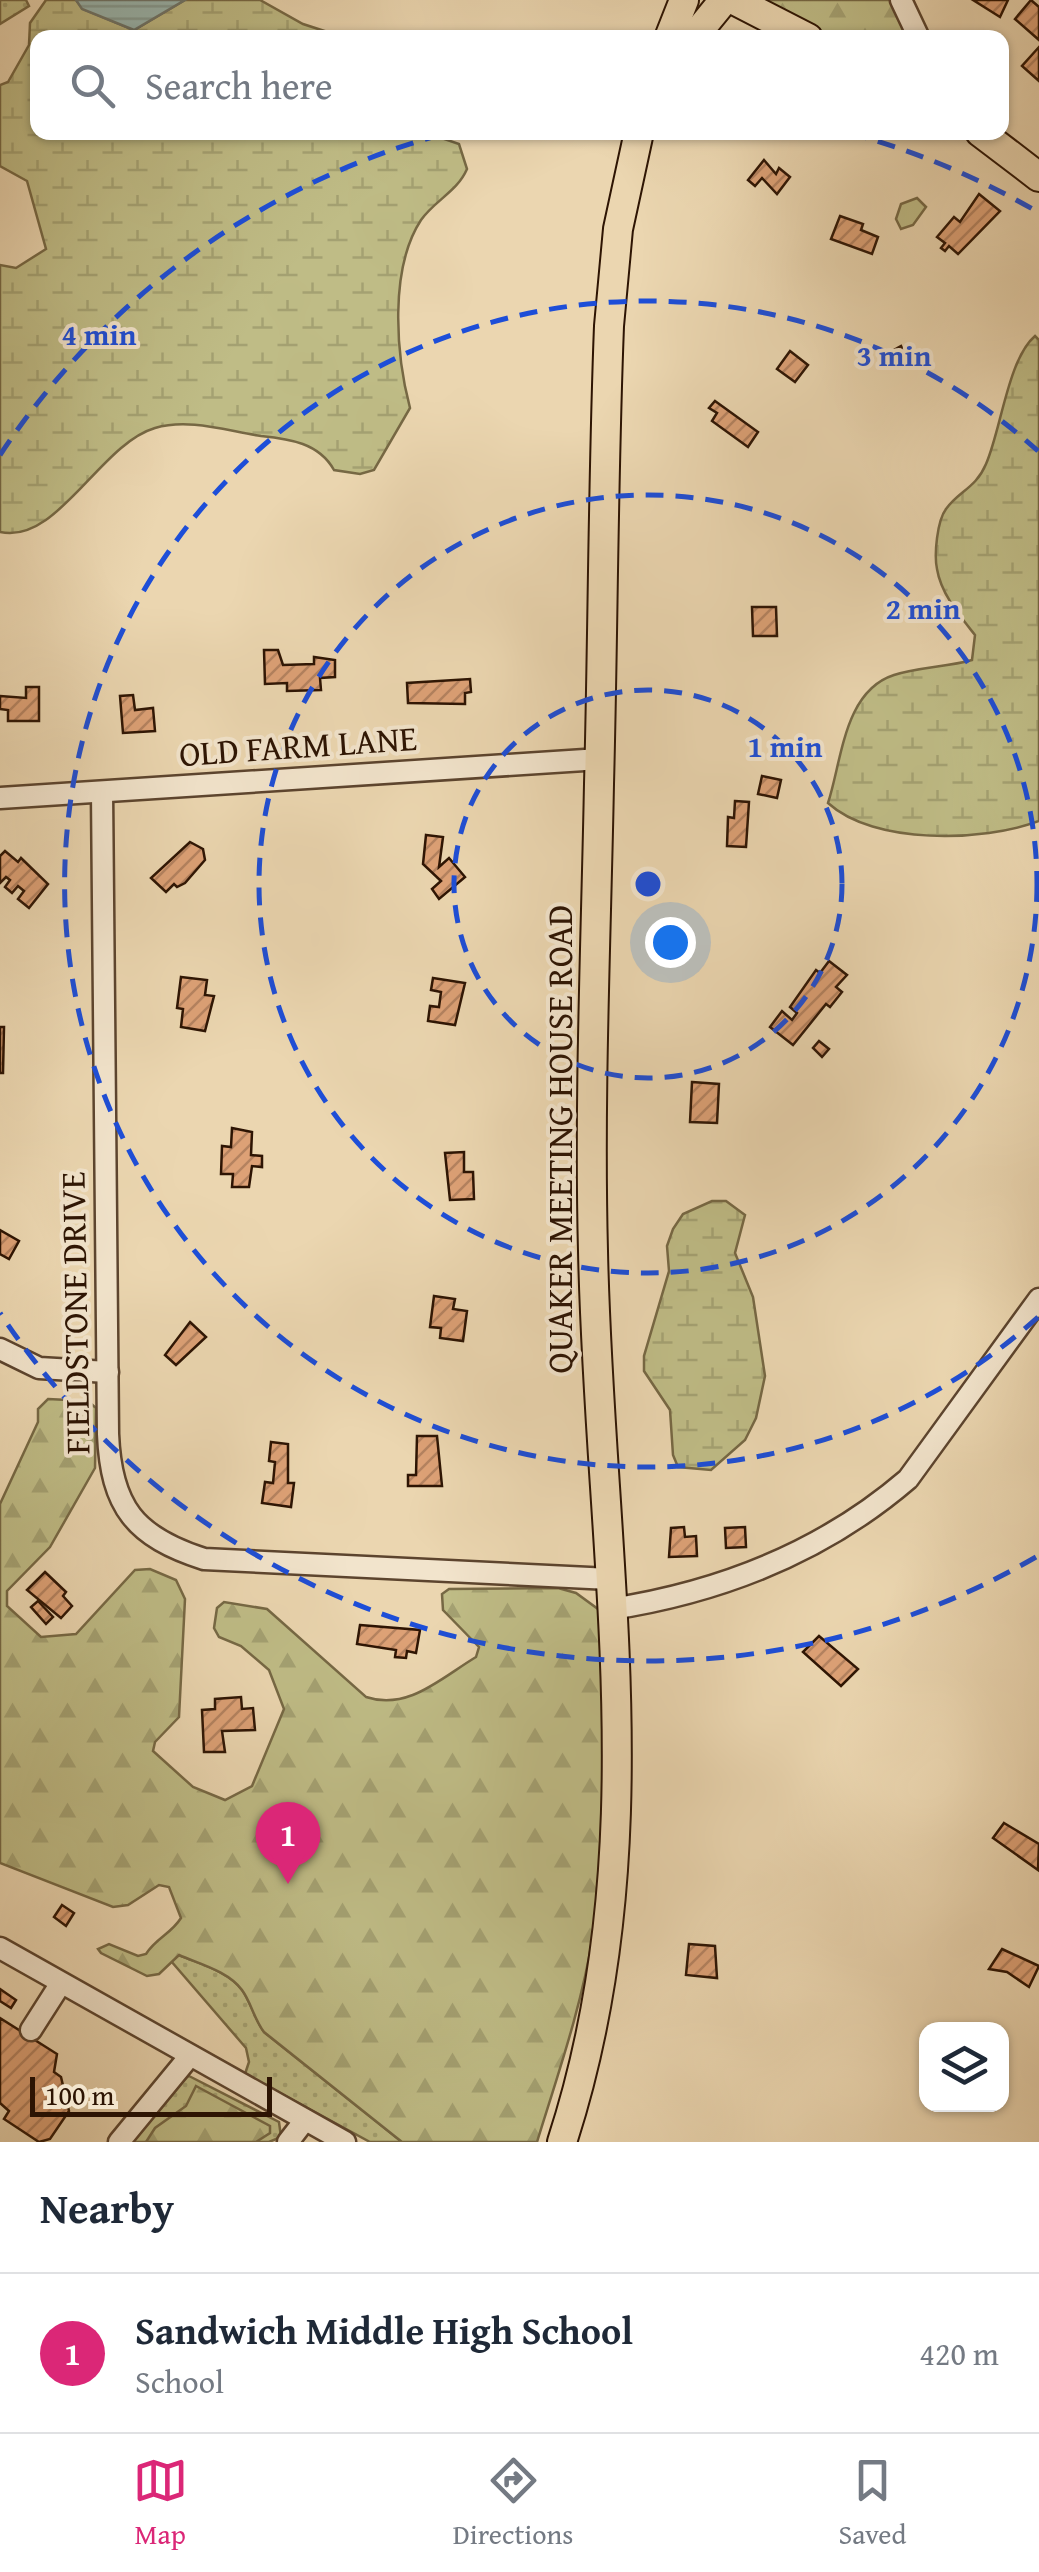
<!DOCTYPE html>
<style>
:root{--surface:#fff;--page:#f6f6f7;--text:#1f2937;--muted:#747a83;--line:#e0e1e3;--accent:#db2777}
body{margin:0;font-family:"Gentium Book Plus",serif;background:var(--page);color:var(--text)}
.controls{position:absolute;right:30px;bottom:30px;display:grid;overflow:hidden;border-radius:20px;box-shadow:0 2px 8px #0004}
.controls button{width:90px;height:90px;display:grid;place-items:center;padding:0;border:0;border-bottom:2px solid var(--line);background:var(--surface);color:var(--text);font:50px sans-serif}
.scale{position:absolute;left:30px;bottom:25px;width:242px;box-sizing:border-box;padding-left:10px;border:5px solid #2d1403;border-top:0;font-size:28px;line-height:35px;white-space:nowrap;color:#2d1403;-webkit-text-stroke:8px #f2e4cc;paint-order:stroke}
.you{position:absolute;left:670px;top:942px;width:35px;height:35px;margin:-25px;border:8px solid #fff;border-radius:50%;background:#1a73e8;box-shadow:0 0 0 15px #1a73e833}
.badge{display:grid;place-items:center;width:65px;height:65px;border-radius:50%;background:var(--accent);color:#fff;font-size:32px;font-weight:700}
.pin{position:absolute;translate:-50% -82px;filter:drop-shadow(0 2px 5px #0008)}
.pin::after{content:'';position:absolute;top:52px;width:35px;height:30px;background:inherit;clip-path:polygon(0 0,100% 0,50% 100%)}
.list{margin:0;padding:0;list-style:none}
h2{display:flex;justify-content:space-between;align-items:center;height:130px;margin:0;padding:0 40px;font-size:42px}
h2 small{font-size:32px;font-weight:400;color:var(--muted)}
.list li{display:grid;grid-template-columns:65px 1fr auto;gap:30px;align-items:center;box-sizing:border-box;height:160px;padding:0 40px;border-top:2px solid var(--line)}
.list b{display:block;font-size:38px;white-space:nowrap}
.list p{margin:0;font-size:32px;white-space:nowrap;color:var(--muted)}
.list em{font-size:32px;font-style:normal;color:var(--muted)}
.icon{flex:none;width:55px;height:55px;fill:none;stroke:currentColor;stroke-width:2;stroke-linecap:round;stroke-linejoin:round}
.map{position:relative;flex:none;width:1039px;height:2142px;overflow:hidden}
.search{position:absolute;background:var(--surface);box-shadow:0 2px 8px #0004;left:30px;right:30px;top:30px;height:110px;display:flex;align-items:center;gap:25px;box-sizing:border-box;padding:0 35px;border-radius:20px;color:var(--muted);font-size:38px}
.sheet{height:290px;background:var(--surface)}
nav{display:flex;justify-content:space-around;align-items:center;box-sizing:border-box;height:140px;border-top:2px solid var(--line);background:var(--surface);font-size:28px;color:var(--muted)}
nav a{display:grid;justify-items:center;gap:5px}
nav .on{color:var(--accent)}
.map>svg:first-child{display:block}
</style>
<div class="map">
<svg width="1039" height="2142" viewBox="0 0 1039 2142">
<defs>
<pattern id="grass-dots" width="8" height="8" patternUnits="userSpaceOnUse" patternTransform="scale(2.5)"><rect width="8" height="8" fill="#bfbc86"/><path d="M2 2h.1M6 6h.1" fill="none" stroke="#a4a172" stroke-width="1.8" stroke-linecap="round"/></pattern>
<pattern id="forest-firs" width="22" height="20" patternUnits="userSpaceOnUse" patternTransform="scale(2.5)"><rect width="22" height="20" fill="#bfbc86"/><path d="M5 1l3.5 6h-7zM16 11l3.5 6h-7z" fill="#a4a172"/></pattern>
<pattern id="wetland-marsh" width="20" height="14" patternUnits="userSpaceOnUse" patternTransform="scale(2.5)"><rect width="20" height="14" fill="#bfbc86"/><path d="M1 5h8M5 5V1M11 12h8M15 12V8" fill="none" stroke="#a4a172"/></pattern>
<pattern id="water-rules" width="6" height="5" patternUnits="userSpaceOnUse" patternTransform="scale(2.5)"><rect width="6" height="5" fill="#99b8b2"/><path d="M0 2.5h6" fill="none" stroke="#849d97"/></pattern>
<pattern id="building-hatch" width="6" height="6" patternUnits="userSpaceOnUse" patternTransform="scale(2.5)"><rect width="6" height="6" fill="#dda176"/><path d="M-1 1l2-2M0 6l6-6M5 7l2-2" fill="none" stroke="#b4825f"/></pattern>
</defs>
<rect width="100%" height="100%" fill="#ebd6b0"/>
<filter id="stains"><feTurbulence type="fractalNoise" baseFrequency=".002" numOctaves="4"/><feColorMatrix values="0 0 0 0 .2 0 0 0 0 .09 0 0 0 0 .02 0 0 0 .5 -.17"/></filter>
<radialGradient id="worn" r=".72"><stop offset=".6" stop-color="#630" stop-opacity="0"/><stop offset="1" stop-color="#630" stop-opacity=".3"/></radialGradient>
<g fill="url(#grass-dots)" stroke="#766844" stroke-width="2.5">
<polygon points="0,0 26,0 29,6 0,24"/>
<path d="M 179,1955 C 199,1964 228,1971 242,1990 C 251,2002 254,2019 264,2032 L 402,2142 L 370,2142 L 245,2074 L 249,2062 L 246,2048 L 171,1961 Z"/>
<polygon points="189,2076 279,2122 281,2137 269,2142 127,2142 181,2080"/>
</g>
<g fill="url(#forest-firs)" stroke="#766844" stroke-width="2.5">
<polygon points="758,0 896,0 912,37 830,37"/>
<path d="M 48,1399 L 88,1401 L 96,1408 L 95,1468 L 50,1547 L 7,1591 L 7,1606 L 41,1637 L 76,1634 L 135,1570 L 150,1569 L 176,1580 L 185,1599 L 179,1717 L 155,1742 L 153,1751 L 193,1787 L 225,1800 L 252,1786 L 284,1709 L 269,1670 L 241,1646 L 219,1637 L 214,1628 L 217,1608 L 224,1602 L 267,1609 L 366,1697 C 408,1711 441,1678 476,1657 L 479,1647 L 443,1610 L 442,1594 L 449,1589 L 558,1588 L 576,1593 L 602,1612 C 603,1719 611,1828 593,1935 C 582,2005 558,2074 537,2142 L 402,2142 L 264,2032 C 254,2019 251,2002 242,1990 C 228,1971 199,1964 179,1955 L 159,1974 L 147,1976 L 101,1953 L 98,1949 L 109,1944 L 138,1956 L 146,1954 C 156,1938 171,1934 181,1918 L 169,1887 L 159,1885 L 128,1905 L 113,1907 L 0,1863 L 0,1504 L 38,1422 L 38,1409 Z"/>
<polygon points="196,2086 270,2126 270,2133 256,2142 146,2142 155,2128 186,2106"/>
</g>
<g fill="url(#wetland-marsh)" stroke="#766844" stroke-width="2.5">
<path d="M 46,0 L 76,0 L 83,9 L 134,30 L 185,0 L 260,0 L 303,24 L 343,37 L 38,38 L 38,132 L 424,132 L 459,144 L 467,169 C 457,192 435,200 421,220 C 389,269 396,355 410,408 L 374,470 L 360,474 L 334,470 C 319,443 290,439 261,436 C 227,431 189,418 155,428 C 100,444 57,545 0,532 L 0,265 L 16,268 L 46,249 L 27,181 L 0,166 L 0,85 L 8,82 L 29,45 L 30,23 Z"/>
<path d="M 1035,336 L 1039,340 L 1039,821 C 983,842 874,845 828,803 C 842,760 844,691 894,675 C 920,667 947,667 972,660 L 975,635 C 960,616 941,594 937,569 C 934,555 937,521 946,509 C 959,491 976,488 986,464 C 1001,430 1008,359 1035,336 Z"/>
<polygon points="712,1201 726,1201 745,1215 735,1253 753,1297 765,1376 756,1418 745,1440 711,1470 678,1467 673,1455 670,1410 644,1371 644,1356 669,1271 667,1246 673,1229 683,1214"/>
</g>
<polygon fill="#bfbc86" stroke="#766844" stroke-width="2.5" points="917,198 926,207 913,225 901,229 896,219 901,204"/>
<polygon fill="url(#water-rules)" stroke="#6e766c" stroke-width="2.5" points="76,0 185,0 134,30 82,9"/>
<g fill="url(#building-hatch)" stroke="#2d1403" stroke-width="2.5">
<polygon points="973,0 1008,0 1000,17"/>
<polygon points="1031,0 1039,7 1039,40 1015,19"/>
<polygon points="1039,47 1039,81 1022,66"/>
<polygon points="764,160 776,174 779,168 790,177 777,194 762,178 755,186 748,180"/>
<polygon points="979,194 1000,211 958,254 949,246 945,251 941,248 945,243 937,237 954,217 960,222"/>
<polygon points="840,216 863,224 861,230 878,237 872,254 831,239"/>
<polygon points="901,346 906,357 897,361 892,351"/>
<polygon points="790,351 808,365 795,382 777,369"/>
<polygon points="715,401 758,432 748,447 712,421 717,413 709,408"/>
<polygon points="752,607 776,607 777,636 753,636"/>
<polygon points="264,650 278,650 283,665 314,664 314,657 335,660 335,677 320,678 321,690 287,691 287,683 265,684"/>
<polygon points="470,679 471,692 465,693 465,704 408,703 407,683"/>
<polygon points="26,687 39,687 39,721 8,721 8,710 0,709 0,696 26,698"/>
<polygon points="133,695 135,710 153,708 155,731 123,733 120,696"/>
<polygon points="762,776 781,780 777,798 758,794"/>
<polygon points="735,801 749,802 746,847 727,846 728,817 734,818"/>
<polygon points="426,835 443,837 439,867 449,858 465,877 439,899 432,889 441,881 423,864"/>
<polygon points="190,842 203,849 205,860 185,883 177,887 174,884 166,892 151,878"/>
<polygon points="5,851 18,862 21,858 48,884 29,908 18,899 24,891 18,886 12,893 5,887 10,880 6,877 0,883 0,856"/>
<polygon points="829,961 847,975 836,987 842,992 830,1007 826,1004 793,1045 770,1027 782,1011 792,1020 797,1013 790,1007 816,970 820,973"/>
<polygon points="181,977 207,980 205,995 214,996 205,1031 181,1027 183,1009 177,1008"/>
<polygon points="433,978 465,983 455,1025 428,1021 430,1006 439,1007 441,992 431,990"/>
<polygon points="0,1027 4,1027 3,1073 0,1073"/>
<polygon points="819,1041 829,1049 822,1057 813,1048"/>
<polygon points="692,1082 719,1084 717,1123 690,1122"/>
<polygon points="232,1128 252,1132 251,1155 262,1156 262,1167 252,1166 249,1187 232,1187 233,1174 221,1174 222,1146 231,1147"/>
<polygon points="464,1152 464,1172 473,1172 474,1199 450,1200 445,1153"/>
<polygon points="0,1230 19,1241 9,1259 0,1254"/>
<polygon points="434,1296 455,1299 453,1309 467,1311 463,1341 440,1338 441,1328 430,1327"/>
<polygon points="190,1322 206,1337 176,1365 165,1355"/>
<polygon points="417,1436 437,1436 442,1486 408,1486 408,1475 416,1475"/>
<polygon points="271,1442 288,1444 288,1483 294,1483 291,1507 262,1503 265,1482 273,1483 275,1462 269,1461"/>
<polygon points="684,1527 685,1537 696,1536 697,1556 669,1557 671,1528"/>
<polygon points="745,1527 746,1547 726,1548 725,1528"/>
<polygon points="45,1572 66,1592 63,1596 72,1606 61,1618 27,1590"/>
<polygon points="38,1601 53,1617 46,1624 31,1607"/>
<polygon points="360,1625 420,1630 416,1653 407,1651 406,1658 395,1657 396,1650 357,1644"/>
<polygon points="819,1636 858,1669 841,1686 803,1652"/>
<polygon points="241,1697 242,1709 253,1708 255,1730 222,1731 225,1752 204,1752 202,1710 215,1709 215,1699"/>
<polygon points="1004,1823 1039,1844 1038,1870 993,1838"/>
<polygon points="62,1905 74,1913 66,1926 54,1917"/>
<polygon points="689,1944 715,1946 717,1978 686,1975"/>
<polygon points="1002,1949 1039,1966 1029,1987 1007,1972 989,1969"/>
<polygon points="0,1989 16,2000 11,2008 0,2001"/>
<polygon points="0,2018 57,2054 54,2072 61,2077 69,2111 50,2139 39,2142 4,2119 9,2111 0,2103"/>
</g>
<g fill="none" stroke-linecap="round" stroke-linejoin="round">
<g stroke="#5c442e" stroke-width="25">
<g id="minor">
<polyline points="901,0 919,38"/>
<path d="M 102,792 L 108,1434 C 111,1507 135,1537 204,1559 L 610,1579"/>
<polyline points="0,798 600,759"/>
<polyline points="0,1349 39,1368 108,1372"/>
<path d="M 611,1609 C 721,1592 823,1552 908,1479 L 1039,1299"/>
<polyline points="0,1948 345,2142"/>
<polyline points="31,2030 61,1983"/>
<polyline points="119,2142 189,2057"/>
<polyline points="288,2142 305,2120"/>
</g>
</g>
<g stroke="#2d1403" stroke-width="32">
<g id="major">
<polyline points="734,0 808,38"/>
<polyline points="669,38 684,0"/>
<polyline points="693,38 724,0"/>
<polyline points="980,132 1039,177"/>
<path d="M 562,2142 C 659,1845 599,1555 593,1251 C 589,1096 596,940 599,784 C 603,632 603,479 609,326 L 618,229 L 639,132"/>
</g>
</g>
<use href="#minor" stroke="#f2e4cc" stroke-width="20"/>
<use href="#major" stroke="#ebd6b0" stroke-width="28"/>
</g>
<g fill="none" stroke="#1d4ed8" stroke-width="5" stroke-dasharray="18 12">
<circle cx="648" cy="884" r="194"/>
<circle cx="648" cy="884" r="389"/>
<path d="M1038 1317A583 583 0 1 1 1038 451"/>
<path d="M1036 1557A777 777 0 0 1 0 1313M0 455A777 777 0 0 1 447 133M849 133A777 777 0 0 1 1036 211"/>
</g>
<g text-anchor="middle" stroke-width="8" stroke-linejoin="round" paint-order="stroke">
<g font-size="35" fill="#2d1403" stroke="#f2e4cc">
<text transform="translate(298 746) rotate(-4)" y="12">OLD FARM LANE</text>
<text transform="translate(560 1139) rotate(-90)" y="12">QUAKER MEETING HOUSE ROAD</text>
<text transform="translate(75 1313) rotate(-91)" y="12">FIELDSTONE DRIVE</text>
</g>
</g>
<circle cx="648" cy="884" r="15" fill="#1d4ed8" stroke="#f2e4cc" stroke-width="5"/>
<g font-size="30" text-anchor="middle" font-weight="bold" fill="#1d4ed8" stroke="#f2e4cc" stroke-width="8" stroke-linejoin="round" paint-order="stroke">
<text x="99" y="345">4 min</text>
<text x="894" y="366">3 min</text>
<text x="923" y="619">2 min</text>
<text x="785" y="757">1 min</text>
</g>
<rect width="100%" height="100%" filter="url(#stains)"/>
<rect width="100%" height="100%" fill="url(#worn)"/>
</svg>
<div class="controls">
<button><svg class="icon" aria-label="layers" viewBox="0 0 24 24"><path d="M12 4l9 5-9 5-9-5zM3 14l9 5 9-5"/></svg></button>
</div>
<div class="scale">100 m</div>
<div class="you"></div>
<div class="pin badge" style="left:288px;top:1884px">1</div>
<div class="search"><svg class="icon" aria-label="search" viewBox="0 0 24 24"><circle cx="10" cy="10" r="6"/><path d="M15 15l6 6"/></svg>Search here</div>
</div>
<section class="sheet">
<h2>Nearby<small></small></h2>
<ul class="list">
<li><span class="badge">1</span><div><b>Sandwich Middle High School</b><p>School</p></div><em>420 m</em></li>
</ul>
</section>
<nav>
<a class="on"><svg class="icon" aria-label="map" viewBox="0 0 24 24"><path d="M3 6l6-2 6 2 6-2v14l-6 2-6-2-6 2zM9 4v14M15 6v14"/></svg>Map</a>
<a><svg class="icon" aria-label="directions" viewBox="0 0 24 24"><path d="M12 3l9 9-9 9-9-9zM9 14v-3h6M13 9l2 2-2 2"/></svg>Directions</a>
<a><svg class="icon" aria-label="saved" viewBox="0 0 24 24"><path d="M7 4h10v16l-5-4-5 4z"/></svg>Saved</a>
</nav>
